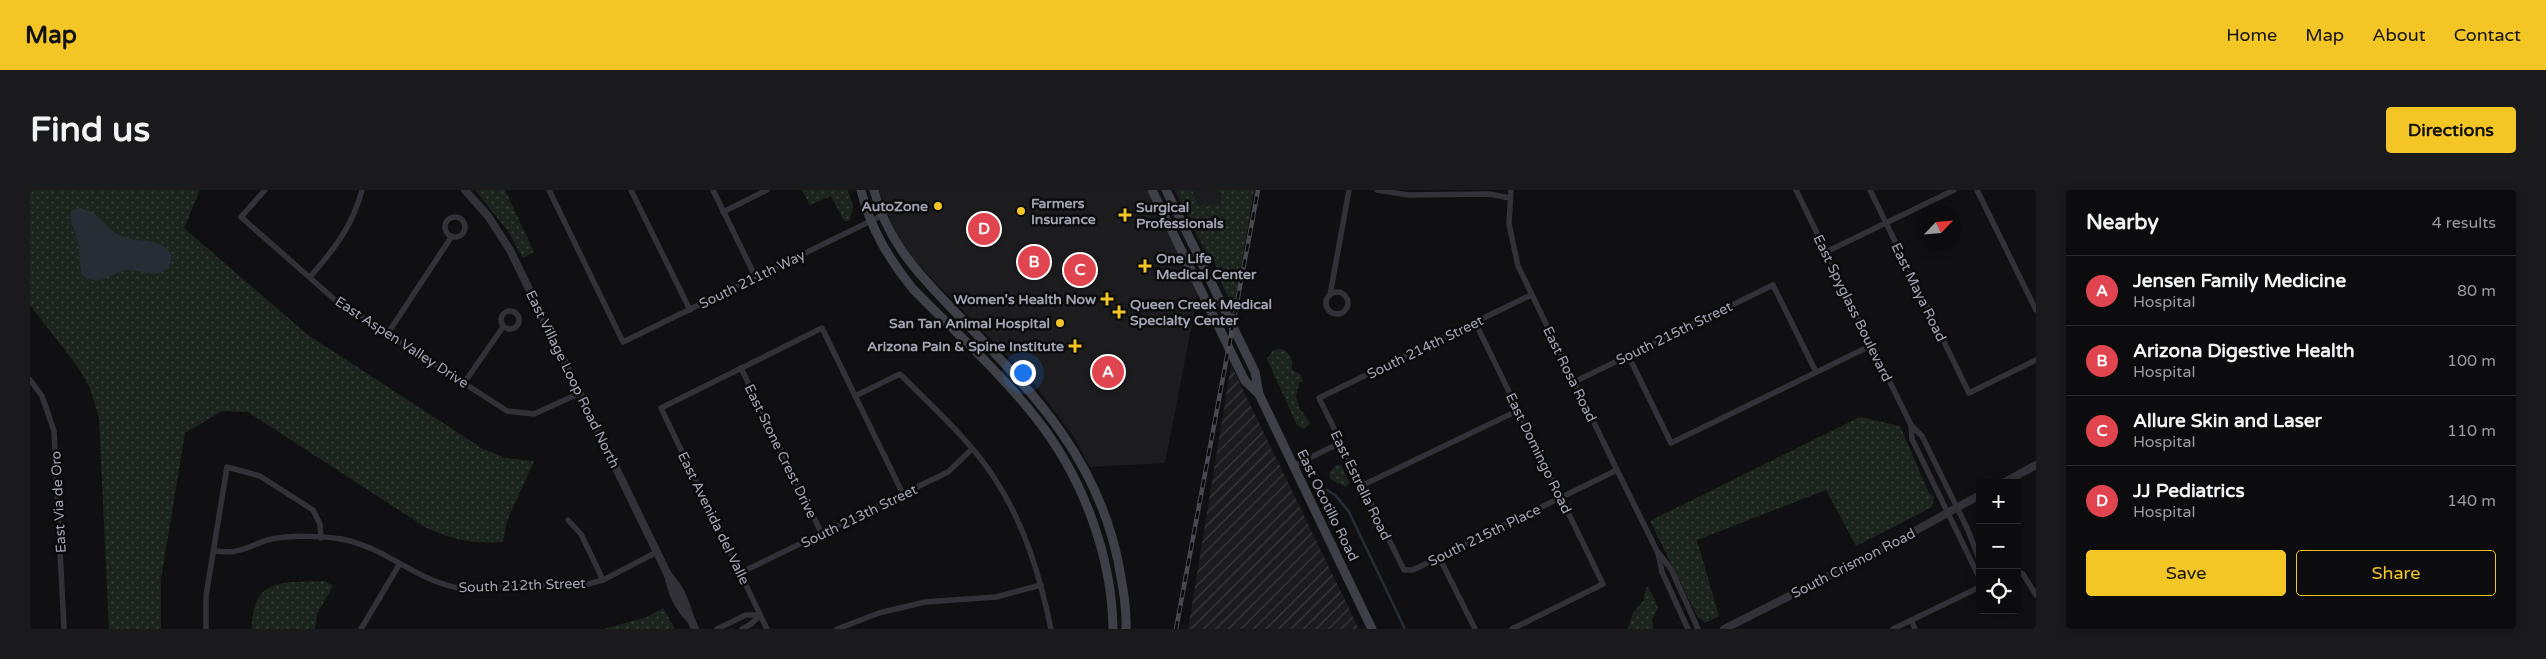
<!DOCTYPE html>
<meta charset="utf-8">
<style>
:root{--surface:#0c0c0e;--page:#1a1a1c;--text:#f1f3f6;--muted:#9a9b9e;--line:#2c2c2e;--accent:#f4c625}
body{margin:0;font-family:"Varela Round",sans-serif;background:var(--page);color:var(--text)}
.controls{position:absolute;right:15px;bottom:15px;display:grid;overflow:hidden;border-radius:5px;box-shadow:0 2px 12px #0003}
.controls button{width:45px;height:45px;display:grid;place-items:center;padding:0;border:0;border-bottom:1px solid var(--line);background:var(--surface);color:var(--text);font:25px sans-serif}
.compass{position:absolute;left:1886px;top:15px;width:45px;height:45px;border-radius:50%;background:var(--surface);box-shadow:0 2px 12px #0003;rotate:64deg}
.you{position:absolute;left:992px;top:182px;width:18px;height:18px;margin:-12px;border:4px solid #fff;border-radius:50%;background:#1a73e8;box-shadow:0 0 0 8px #1a73e833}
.badge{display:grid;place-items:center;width:32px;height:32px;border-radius:50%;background:var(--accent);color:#fff;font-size:16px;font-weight:700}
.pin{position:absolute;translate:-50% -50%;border:2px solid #fff;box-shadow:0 1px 5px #0006}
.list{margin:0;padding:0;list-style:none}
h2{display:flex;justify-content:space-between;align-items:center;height:65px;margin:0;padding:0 20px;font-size:21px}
h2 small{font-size:16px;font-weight:400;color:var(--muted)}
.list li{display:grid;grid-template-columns:32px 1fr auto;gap:15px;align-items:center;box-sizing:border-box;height:70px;padding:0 20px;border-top:1px solid var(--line)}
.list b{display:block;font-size:19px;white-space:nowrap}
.list p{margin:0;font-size:16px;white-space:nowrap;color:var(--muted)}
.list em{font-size:16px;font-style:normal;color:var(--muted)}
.actions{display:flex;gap:10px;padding:15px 20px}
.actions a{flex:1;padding:11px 0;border:1px solid var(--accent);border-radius:5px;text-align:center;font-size:18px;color:var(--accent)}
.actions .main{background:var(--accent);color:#111}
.icon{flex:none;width:28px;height:28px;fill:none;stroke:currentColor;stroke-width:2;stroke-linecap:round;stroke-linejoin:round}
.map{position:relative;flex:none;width:2006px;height:439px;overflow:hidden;border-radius:5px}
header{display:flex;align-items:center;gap:30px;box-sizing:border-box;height:70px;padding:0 25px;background:var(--accent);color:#111}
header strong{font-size:24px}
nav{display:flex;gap:28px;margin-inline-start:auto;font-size:18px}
.intro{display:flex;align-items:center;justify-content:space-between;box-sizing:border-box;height:120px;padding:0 30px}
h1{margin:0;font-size:35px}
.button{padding:12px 22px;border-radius:5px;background:var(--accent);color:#111;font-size:18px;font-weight:700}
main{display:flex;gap:30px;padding:0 30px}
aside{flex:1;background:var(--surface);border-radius:5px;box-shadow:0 2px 12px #0003}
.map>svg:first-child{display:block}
</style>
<header>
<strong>Map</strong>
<nav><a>Home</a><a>Map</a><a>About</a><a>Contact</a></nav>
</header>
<div class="intro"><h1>Find us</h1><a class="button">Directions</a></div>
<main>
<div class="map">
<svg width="2006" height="439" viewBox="0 0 2006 439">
<defs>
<pattern id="industrial-furrows" width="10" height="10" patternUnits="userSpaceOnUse" patternTransform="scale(1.25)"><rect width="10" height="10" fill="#1c1c1e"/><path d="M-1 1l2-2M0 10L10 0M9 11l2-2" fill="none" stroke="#3a3a3c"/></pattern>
<pattern id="grass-dots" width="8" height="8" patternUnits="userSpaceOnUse" patternTransform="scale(1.25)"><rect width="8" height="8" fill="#1c241e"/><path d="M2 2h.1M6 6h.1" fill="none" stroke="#3a413c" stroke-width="1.8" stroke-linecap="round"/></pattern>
</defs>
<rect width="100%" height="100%" fill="#101012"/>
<g fill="#1c1c1e">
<polygon points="849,0 1117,0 1168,103 1135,273 1060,277 1044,247 1005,195 884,70 865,42"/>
<polygon points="1144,0 1193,0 1181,65 1177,67"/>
</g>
<polygon fill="url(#industrial-furrows)" points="1201,175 1329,439 1158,439"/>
<g fill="url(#grass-dots)">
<path d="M 0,0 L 170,0 L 154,38 L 278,145 L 453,259 L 476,268 L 504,271 L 477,331 L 473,352 C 439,353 426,351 395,337 L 218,222 L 192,221 L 155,243 L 131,389 L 131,439 L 79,439 L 69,228 L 60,198 L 48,177 L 0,115 Z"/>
<polygon points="445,0 475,0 504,62 493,68 478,41"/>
<polygon points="772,0 818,0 823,16 820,30 817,32 813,29 801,6 780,15"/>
<polygon points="1146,0 1162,0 1169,16 1178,14 1177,18 1179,14 1190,15 1192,3 1186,0 1224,0 1204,118 1194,99 1183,68 1171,52"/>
<path d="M 1252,159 C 1262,164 1262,170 1262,180 L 1270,184 L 1273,191 L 1269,193 L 1266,206 L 1269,217 L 1280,233 L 1274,239 L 1267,235 L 1237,169 L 1243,160 Z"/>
<polygon points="1830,227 1870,236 1899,303 1904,307 1902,317 1826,356 1796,300 1667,350 1689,426 1675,433 1667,426 1620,331"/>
<polygon points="1306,275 1311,275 1319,293 1316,297 1300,289 1299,283"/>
<path d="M 295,391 L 303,396 L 287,424 L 285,439 L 222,439 C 222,386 254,393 295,391 Z"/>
<polygon points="1616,397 1619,398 1628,417 1622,431 1623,439 1598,439 1603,423 1614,410"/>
<polygon points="633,418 645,439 574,439 617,427"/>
</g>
<path fill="#272d35" d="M 50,18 C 71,23 74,38 91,46 C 109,54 129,46 141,64 C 142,70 140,78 134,81 C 124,87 109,80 98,80 C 78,82 74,98 53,86 C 48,74 50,63 48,50 C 45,39 38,33 42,20 Z"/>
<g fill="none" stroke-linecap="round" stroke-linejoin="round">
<polyline stroke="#272d35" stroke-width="2.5" points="1297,300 1306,306 1319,322 1375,439"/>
<g stroke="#313137" stroke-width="5.5">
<polyline points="235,0 211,27 304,109 477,221 504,224 550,203"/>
<polyline points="519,0 593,152 851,26"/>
<polyline points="601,0 660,120"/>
<polyline points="683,0 726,88"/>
<polyline points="1347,0 1378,5 1459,4 1480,8"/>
<polyline points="1481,0 1479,34 1488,76 1587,280 1627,361 1641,379 1668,439"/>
<polyline points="1766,0 1881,235 1892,246 1938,340 1950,372"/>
<polyline points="1840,0 1939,203 2006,170"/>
<polyline points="1947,0 2006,120"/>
<polyline points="693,22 737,0"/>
<circle cx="425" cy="37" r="10"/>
<polyline points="1796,62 1924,0"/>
<path d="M 280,87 C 305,58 322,37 332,0"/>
<circle cx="1307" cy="113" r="11"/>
<polyline points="1300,105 1319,0"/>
<polyline points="1501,105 1289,208 1374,380 1383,380 1587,280"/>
<circle cx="480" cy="130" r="9"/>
<polyline points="1445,132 1573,394 1482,439"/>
<polyline points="358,143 422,46"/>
<polyline points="1598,165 1641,253 1842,155"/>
<polyline points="711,178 792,344"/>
<polyline points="0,190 12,206 24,241 34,439"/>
<polyline points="1544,192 1743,95 1786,182"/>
<polyline points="434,193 473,137"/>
<path d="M 825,206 L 870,184 C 902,217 938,248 963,286 C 994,332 1010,386 1021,439"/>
<polyline points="1881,235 1882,249 1950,389"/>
<polyline points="1263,276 1310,253"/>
<polyline points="1331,296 1489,220"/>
<polyline points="538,330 551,344 573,390"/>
<path d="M 184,361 C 191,361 200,363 206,361 C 219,359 230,351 242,349 C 260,345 293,346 311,349 C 356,357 388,393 434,399 L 558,394 L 573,390 L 627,362"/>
<polyline points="1628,363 1632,382 1658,439"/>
<polyline points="1409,367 1445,439"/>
<polyline points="1987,381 1993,384 2006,405"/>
<polyline points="710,383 918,282 942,259"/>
<polyline points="1881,430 1885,439"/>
<polyline points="176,439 176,406 197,277 230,286 283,320 290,334 291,348"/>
<polyline points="331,439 369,375"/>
<polyline points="687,439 716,425 730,425"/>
<polyline points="712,439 721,434 730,425"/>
<polyline points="737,439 631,218 792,138 873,304"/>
<polyline points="807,439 849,423 895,412 966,407 1011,395"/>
<polyline points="1863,439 1950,397"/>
</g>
<g stroke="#313137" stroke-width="8">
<path d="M 435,0 L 458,26 L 480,60 L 638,385 C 642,403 647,416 660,429"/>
<polyline points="1973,293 2006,275"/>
<path d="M 638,385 C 657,406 654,416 665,439"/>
<polyline points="1694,439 1852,359 1950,305"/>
</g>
<g stroke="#3f4047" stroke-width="9">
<path d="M 831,0 C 840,38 859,69 883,99 C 924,141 970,182 1006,228 C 1052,286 1082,365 1083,439"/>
<path d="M 844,0 C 858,56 896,92 935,132 C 1006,206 1066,267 1088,371 C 1092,393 1097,417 1096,439"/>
<polyline points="1122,0 1215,191 1229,204"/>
<polyline points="1136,0 1225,182 1229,204 1342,439"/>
</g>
<g stroke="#484950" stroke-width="4.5">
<polyline id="rail" points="1146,439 1228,0"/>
</g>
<use href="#rail" stroke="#0b0b0c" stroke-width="2.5" stroke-dasharray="8" stroke-linecap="butt"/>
</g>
<g fill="#f4c625" stroke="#0b0b0c" stroke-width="2">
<circle cx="908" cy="16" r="5"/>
<circle cx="991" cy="21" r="5"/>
<path d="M1092.5 17.5h5v5h5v5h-5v5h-5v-5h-5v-5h5z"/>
<path d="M1112.5 68.5h5v5h5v5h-5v5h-5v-5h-5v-5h5z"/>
<path d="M1074.5 101.5h5v5h5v5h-5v5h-5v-5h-5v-5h5z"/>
<path d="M1086.5 114.5h5v5h5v5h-5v5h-5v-5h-5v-5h5z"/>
<circle cx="1030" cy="133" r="5"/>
<path d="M1042.5 148.5h5v5h5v5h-5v5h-5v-5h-5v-5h5z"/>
</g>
<g text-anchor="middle" stroke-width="5" stroke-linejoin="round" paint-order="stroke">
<g font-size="14" font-weight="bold" fill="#a1a4b3" stroke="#0b0b0c" text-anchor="start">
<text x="1001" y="18">Farmers<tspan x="1001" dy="16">Insurance</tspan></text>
<text x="898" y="21" text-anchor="end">AutoZone</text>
<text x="1106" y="22">Surgical<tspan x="1106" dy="16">Professionals</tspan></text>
<text x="1126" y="73">One Life<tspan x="1126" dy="16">Medical Center</tspan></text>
<text x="1066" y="114" text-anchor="end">Women's Health Now</text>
<text x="1100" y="119">Queen Creek Medical<tspan x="1100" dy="16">Specialty Center</tspan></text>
<text x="1020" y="138" text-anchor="end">San Tan Animal Hospital</text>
<text x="1034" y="161" text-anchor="end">Arizona Pain &amp; Spine Institute</text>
</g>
<g font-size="14" fill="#a1a4b3" stroke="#0b0b0c">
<text transform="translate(722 89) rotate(-26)" y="5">South 211th Way</text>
<text transform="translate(1889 102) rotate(64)" y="5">East Maya Road</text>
<text transform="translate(1823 118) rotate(64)" y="5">East Spyglass Boulevard</text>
<text transform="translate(1644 143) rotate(-26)" y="5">South 215th Street</text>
<text transform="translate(372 152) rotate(33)" y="5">East Aspen Valley Drive</text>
<text transform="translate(1395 157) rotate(-26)" y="5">South 214th Street</text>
<text transform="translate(1540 184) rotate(64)" y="5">East Rosa Road</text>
<text transform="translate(543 189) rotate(64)" y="5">East Village Loop Road North</text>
<text transform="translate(751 261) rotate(64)" y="5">East Stone Crest Drive</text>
<text transform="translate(1509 263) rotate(64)" y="5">East Domingo Road</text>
<text transform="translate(1331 295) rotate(64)" y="5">East Estrella Road</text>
<text transform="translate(28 312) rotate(-93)" y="5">East Via de Oro</text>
<text transform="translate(1298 315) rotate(64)" y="5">East Ocotillo Road</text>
<text transform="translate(829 326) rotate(-26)" y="5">South 213th Street</text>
<text transform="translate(684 328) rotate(64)" y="5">East Avenida del Valle</text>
<text transform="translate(1454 345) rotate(-26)" y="5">South 215th Place</text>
<text transform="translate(1823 373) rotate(-27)" y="5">South Crismon Road</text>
<text transform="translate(492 395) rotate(-2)" y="5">South 212th Street</text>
</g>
</g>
</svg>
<div class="controls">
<button>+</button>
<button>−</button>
<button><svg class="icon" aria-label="locate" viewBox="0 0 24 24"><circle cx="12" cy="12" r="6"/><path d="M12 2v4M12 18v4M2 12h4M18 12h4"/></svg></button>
</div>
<svg class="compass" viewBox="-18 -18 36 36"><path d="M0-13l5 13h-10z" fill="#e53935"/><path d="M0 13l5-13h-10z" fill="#9a9b9e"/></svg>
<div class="you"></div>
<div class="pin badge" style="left:1078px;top:182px;background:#e0444e">A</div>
<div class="pin badge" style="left:1004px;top:72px;background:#e0444e">B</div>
<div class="pin badge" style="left:1050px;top:80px;background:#e0444e">C</div>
<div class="pin badge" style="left:954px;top:39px;background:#e0444e">D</div>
</div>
<aside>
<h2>Nearby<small>4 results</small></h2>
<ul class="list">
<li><span class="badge" style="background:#e0444e">A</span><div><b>Jensen Family Medicine</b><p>Hospital</p></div><em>80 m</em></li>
<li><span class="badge" style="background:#e0444e">B</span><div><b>Arizona Digestive Health</b><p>Hospital</p></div><em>100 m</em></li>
<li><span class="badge" style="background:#e0444e">C</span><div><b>Allure Skin and Laser</b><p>Hospital</p></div><em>110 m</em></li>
<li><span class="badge" style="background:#e0444e">D</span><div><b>JJ Pediatrics</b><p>Hospital</p></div><em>140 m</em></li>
</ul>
<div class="actions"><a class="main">Save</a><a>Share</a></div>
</aside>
</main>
